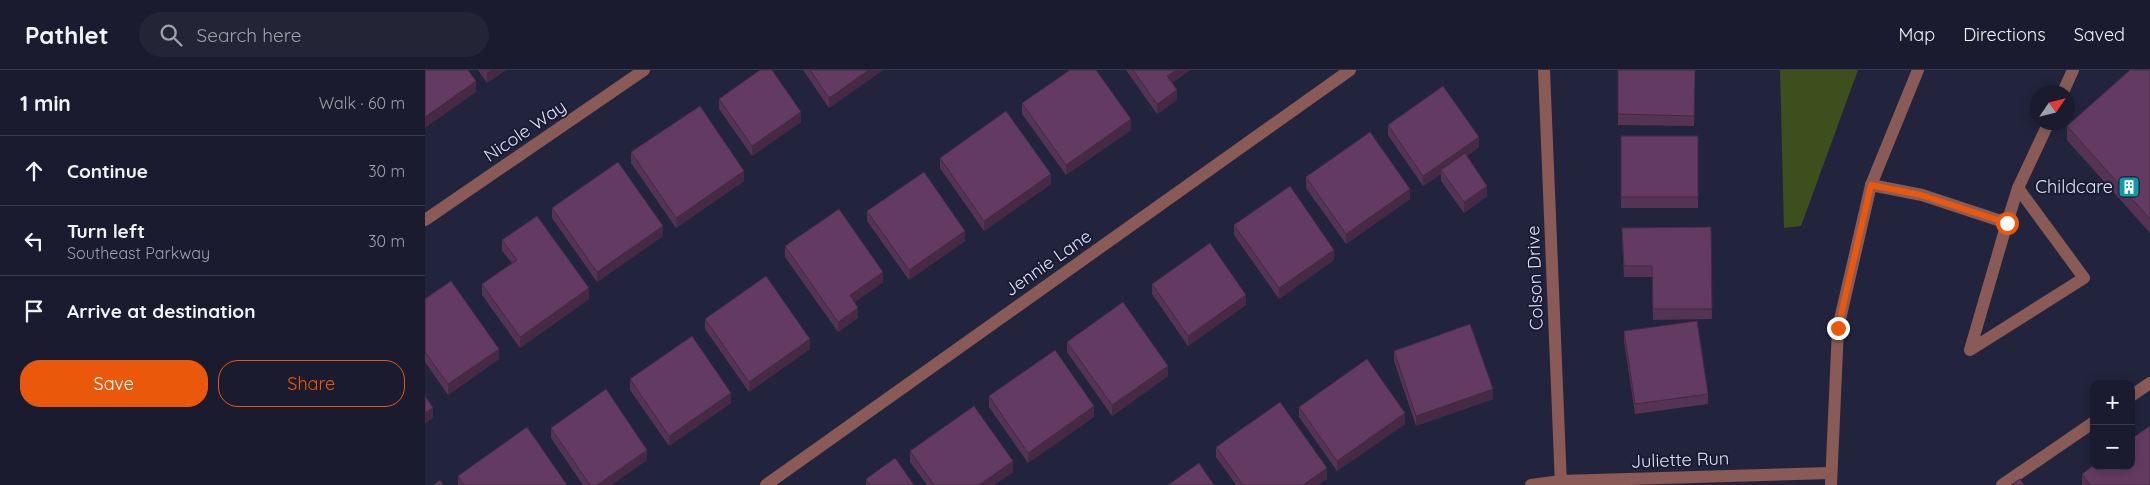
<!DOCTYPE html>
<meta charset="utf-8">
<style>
:root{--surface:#1a1b2e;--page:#232436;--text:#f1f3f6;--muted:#9fa1aa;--line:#38394a;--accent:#ea580c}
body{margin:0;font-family:Quicksand,sans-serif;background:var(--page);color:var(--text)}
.controls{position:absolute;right:15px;bottom:15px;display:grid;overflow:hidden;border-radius:10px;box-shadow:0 2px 12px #0003}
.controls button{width:45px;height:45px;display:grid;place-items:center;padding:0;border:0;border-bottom:1px solid var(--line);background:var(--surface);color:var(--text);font:25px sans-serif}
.compass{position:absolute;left:1605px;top:15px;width:45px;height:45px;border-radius:50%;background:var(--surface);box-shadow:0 2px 12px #0003;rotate:55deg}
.stop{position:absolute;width:15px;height:15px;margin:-11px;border:4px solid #ea580c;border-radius:50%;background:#fff}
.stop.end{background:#ea580c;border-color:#fff;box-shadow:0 1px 5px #0008}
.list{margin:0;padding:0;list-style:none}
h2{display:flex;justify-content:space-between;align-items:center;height:65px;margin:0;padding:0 20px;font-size:21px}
h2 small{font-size:16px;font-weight:400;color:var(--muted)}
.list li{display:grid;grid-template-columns:32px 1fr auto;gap:15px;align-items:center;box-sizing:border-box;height:70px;padding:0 20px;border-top:1px solid var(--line)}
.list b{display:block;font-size:19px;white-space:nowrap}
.list p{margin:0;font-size:16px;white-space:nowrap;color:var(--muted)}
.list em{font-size:16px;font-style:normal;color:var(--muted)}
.actions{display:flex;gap:10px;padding:15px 20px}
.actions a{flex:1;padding:11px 0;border:1px solid var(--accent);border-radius:20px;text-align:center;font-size:18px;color:var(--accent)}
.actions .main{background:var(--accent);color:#fff}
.icon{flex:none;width:28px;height:28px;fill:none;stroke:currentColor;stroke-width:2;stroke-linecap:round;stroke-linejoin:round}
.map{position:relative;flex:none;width:1725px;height:415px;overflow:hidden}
header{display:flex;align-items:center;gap:30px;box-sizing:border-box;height:70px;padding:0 25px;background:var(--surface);border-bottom:1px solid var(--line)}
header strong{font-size:24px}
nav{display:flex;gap:28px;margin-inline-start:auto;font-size:18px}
.search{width:350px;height:45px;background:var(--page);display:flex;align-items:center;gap:12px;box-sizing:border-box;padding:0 18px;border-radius:28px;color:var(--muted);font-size:19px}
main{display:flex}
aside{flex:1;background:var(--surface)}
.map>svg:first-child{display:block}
</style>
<header>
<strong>Pathlet</strong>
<div class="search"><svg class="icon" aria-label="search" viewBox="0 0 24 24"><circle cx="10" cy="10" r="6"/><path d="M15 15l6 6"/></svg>Search here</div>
<nav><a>Map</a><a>Directions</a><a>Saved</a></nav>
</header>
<main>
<aside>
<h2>1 min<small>Walk · 60 m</small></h2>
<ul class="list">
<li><svg class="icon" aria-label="ahead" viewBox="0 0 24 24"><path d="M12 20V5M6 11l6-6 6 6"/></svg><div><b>Continue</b></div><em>30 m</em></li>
<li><svg class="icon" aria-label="left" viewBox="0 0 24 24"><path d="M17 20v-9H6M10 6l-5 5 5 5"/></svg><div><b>Turn left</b><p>Southeast Parkway</p></div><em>30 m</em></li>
<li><svg class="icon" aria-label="arrive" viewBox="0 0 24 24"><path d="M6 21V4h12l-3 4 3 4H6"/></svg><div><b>Arrive at destination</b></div></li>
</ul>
<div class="actions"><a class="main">Save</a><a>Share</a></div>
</aside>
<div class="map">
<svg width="1725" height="415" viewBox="0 0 1725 415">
<rect width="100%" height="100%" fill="#22243d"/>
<polygon fill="#3c4f1d" points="1355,0 1433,0 1376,156 1359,158"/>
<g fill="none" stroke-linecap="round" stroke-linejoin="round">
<g stroke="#8a5b56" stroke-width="12">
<polyline points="1638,22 1648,0"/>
<polyline points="1446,115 1497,125 1582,153 1593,118 1624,52"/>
<polyline points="1582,153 1545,280 1659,208 1593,118"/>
<polyline points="1706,326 1725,313"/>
<polyline points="1577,415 1669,352"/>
</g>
<g stroke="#8a5b56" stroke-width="12">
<polyline points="1119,0 1136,415"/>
<polyline points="0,150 219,0"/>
<polyline points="341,415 925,0"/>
<polyline points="1106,415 1136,411 1406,403"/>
</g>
<polyline stroke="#8a5b56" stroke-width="12" points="1406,415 1413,258 1446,115 1493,0"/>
</g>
<g fill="#553354">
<polygon points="53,0 81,0 62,13"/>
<polygon points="378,0 458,0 404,38"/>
<polygon points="701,0 765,0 747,13 752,30 732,44"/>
<polygon points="1193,0 1270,0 1269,56 1193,55"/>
<polygon points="1725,0 1725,163 1642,70 1642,56"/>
<polygon points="294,29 376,52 327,86 294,39"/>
<polygon points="597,33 706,60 641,105 597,44"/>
<polygon points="963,55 1054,77 1042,86 1062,126 1039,143 1016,111 1016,104 998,116 963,65"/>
<rect x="1196" y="66" width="77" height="72"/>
<polygon points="206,82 319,111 251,158 206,93"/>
<polygon points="515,88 626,114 559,161 515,98"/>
<polygon points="881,107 985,129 921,174 881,118"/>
<polygon points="127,138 238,166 172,212 127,148"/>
<polygon points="442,141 540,171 484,210 442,151"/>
<polygon points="809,155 909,190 854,229 809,165"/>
<polygon points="1286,157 1287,249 1228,250 1227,207 1199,207 1197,168"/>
<polygon points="77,170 164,229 95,278 57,225 57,214 87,193 77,181"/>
<polygon points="360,176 458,212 429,232 433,248 413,262 360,187"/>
<polygon points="727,214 821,235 763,276 727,224"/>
<polygon points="0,229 74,289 23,325 0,292"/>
<polygon points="280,249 385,279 324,322 280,259"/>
<polygon points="1199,261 1283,324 1283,334 1210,344 1199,271"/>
<polygon points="642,272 743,306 687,346 642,282"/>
<polygon points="969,281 1068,329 991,356 969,291"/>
<polygon points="205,309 306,333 244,376 205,320"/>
<polygon points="564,326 669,347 603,393 564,337"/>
<polygon points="874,337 980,354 912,401 874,347"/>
<polygon points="126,358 222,390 186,415 158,415 126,368"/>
<polygon points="791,377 902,409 892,415 811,415 791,387"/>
<polygon points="485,381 588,402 569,415 502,415 485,392"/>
<polygon points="1657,404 1725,415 1657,415"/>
<polygon points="33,406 142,415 33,415"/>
<polygon points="441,409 489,415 441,415"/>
</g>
<g fill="#452945">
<polygon points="66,0 81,0 62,13 62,3"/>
<polygon points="444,0 458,0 404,38 404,28"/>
<polygon points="751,0 765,0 742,16 742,6"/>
<polygon points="51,11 51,22 0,58 0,47"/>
<polygon points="752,20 752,30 732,44 732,34"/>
<polygon points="376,42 376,52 327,86 327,76"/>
<polygon points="706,49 706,60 641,105 641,95"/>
<polygon points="1054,67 1054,77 1018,103 1016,100 1016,104 998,116 998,106"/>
<polygon points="319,101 319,111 251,158 251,148"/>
<polygon points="626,104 626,114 559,161 559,151"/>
<polygon points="1062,116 1062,126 1039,143 1039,132"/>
<polygon points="985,119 985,129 921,174 921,164"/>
<polygon points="238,156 238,166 172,212 172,202"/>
<polygon points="540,161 540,171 484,210 484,200"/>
<polygon points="909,180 909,190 854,229 854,218"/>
<polygon points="458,202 458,212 425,236 425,225"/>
<polygon points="164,218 164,229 95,278 95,267"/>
<polygon points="821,225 821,235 763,276 763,266"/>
<polygon points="433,238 433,248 413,262 413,252"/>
<polygon points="385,269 385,279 324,322 324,312"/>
<polygon points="74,279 74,289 23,325 23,314"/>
<polygon points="743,296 743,306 687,346 687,335"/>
<polygon points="1068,319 1068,329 991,356 991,346"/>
<polygon points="306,323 306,333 244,376 244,366"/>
<polygon points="669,336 669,347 603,393 603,383"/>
<polygon points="8,338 8,348 0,354 0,343"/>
<polygon points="980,343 980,354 912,401 912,391"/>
<polygon points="222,380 222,390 186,415 172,415"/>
<polygon points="588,391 588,402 569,415 554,415"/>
<polygon points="902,398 902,409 892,415 878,415"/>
</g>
<g fill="#633b62" stroke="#452945">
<polygon points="0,0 43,0 51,11 0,47"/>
<polygon points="335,0 347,0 376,42 327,76 294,29"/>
<polygon points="385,0 444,0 404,28"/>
<polygon points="645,0 671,0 706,49 641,95 597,33"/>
<polygon points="708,0 751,0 742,6 752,20 732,34"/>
<polygon points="1193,0 1270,0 1269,46 1193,44"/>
<polygon points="1705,0 1725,0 1725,149 1642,56"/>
<polygon points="1018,16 1054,67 998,106 963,55"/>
<polygon points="275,36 319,101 251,148 206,82"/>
<polygon points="581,41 626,104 559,151 515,88"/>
<polygon points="945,62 985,119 921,164 881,107"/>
<rect x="1196" y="66" width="77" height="61"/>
<polygon points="1040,83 1062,116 1039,132 1016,100"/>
<polygon points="193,92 238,156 172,202 127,138"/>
<polygon points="499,102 540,161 484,200 442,141"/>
<polygon points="865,116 909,180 854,218 809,155"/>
<polygon points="414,139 458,202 425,225 433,238 413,252 360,176"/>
<polygon points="112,146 164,218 95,267 57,214 92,190 77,170"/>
<polygon points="1286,157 1287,239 1228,239 1227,196 1199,196 1197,158"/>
<polygon points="785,173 821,225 763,266 727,214"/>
<polygon points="341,206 385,269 324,312 280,249"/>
<polygon points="26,211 74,279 23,314 0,282 0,229"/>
<polygon points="698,232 743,296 687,335 642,272"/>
<polygon points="1272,251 1283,324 1210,334 1199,261"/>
<polygon points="1045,254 1068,319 991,346 969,281"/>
<polygon points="267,266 306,323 244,366 205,309"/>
<polygon points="630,280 669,336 603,383 564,326"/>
<polygon points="942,289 980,343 912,391 874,337"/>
<polygon points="181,319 222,380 172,415 165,415 126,358"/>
<polygon points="0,326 8,338 0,343"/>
<polygon points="855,332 902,398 878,415 818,415 791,377"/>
<polygon points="549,336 588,391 554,415 509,415 485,381"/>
<polygon points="1725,356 1725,415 1665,415 1657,404 1669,395 1669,396 1706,396 1706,369"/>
<polygon points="102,357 142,415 39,415 33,406"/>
<polygon points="470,388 489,415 445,415 441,409"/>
<polygon points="774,393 789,415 743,415"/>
<polygon points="1595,409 1599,415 1586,415"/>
<polygon points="15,410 18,415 8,415"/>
</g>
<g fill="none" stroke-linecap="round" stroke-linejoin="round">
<polyline stroke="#ea580c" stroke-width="6" points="1413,258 1446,115 1496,125 1582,153"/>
</g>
<defs>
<g id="building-square" transform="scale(1.125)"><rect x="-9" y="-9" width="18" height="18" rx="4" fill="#0f9aa8" stroke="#191a33"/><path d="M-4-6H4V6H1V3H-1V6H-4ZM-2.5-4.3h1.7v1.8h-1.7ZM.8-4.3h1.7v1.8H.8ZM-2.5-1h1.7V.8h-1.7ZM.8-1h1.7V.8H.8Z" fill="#fff"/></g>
</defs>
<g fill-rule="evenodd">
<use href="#building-square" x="1704" y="117"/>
</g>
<g text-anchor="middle" stroke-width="4" stroke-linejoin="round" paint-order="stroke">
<g font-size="18" fill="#e0e3f4" stroke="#191a33">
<text transform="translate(100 61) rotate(-34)" y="6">Nicole Way</text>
<text transform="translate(623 193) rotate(-35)" y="6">Jennie Lane</text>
<text transform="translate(1110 208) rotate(-92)" y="6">Colson Drive</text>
<text transform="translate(1255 390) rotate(-2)" y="6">Juliette Run</text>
</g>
<g font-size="18" fill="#e0e3f4" stroke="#191a33" text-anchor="end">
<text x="1688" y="123">Childcare</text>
</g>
</g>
</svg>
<div class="controls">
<button>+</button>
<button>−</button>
</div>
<svg class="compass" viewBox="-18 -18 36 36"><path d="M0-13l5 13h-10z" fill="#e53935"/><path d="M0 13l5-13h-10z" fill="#9fa1aa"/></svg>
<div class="stop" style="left:1582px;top:153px"></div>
<div class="stop end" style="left:1413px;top:258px"></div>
</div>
</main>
